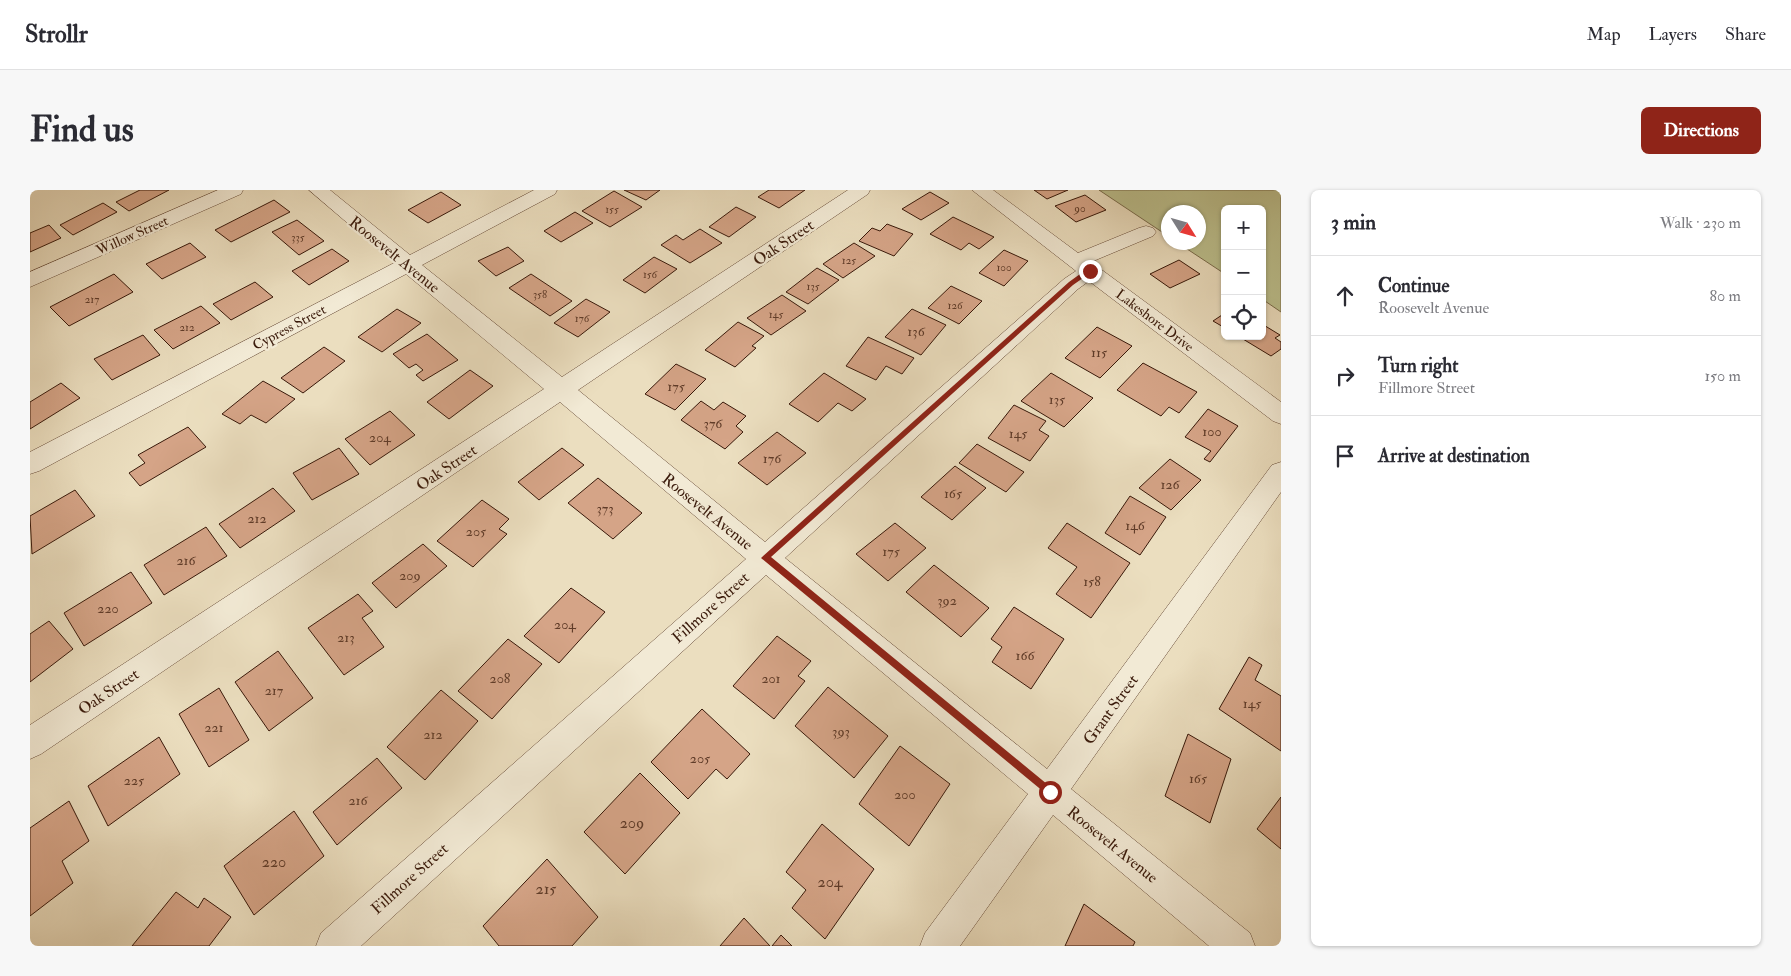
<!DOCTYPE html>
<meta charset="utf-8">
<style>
:root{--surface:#fff;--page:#f7f7f7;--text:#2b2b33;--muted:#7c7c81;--line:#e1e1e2;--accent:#8f2418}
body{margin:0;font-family:"IM FELL Double Pica",serif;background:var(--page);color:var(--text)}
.controls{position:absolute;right:15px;top:15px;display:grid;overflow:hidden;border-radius:8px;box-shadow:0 1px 4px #0004}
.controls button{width:45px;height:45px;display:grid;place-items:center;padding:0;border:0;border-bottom:1px solid var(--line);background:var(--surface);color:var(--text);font:25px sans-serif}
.compass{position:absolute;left:1131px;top:15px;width:45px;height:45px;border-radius:50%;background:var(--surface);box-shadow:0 1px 4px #0004;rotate:127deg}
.stop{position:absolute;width:15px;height:15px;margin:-11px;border:4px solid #8f2418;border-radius:50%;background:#fff}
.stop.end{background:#8f2418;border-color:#fff;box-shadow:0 1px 5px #0008}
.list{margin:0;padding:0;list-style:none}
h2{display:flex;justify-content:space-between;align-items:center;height:65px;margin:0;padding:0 20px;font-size:21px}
h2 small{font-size:16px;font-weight:400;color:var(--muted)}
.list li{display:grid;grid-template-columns:32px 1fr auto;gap:15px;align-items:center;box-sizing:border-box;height:80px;padding:0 20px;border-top:1px solid var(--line)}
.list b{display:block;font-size:19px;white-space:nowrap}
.list p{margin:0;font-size:16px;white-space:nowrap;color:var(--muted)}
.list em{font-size:16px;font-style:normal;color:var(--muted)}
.icon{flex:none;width:28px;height:28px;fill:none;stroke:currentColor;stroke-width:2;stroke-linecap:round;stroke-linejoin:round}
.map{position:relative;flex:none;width:1251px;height:756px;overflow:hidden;border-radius:8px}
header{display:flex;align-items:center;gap:30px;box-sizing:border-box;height:70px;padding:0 25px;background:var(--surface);border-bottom:1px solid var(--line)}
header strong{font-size:24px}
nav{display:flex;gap:28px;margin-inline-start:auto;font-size:18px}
.intro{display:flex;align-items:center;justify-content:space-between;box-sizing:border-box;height:120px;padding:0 30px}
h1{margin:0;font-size:35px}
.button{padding:12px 22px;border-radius:8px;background:var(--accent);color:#fff;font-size:18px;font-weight:700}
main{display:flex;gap:30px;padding:0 30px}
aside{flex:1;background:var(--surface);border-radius:8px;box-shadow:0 1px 4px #0004}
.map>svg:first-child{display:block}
</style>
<header>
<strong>Strollr</strong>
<nav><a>Map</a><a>Layers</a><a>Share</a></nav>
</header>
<div class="intro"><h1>Find us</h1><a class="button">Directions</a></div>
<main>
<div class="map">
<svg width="1251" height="756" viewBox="0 0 1251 756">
<rect width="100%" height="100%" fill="#ebdebf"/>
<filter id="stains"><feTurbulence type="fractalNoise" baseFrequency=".004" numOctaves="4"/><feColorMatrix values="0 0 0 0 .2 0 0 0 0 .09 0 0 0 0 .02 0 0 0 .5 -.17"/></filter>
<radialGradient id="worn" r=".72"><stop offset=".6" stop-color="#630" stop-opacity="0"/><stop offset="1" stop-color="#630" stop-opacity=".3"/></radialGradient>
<polygon fill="#bcc08e" stroke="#7a6c4c" points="1069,0 1251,0 1251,122 1232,109 1232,19 1195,19 1195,84 1148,53 1168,52 1168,22 1138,22 1138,46"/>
<g fill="#d5a487" stroke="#39190a">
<polygon points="110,0 139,0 99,21 86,12"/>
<polygon points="594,0 630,0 616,10"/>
<polygon points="739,0 775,0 749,18 728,7"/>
<polygon points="1004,0 1038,0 1017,9"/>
<polygon points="584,1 612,17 580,37 552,21"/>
<polygon points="411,2 431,15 398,33 378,20"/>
<polygon points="900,2 919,13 891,30 872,19"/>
<polygon points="1055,5 1076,20 1046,32 1025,16"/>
<polygon points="244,10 260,22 201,52 185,40"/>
<polygon points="73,13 87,22 43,45 30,35"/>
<polygon points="706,17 726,27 699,47 679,37"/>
<polygon points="545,22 563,33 531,52 514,41"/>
<polygon points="923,27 964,47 949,59 939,53 931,60 900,44"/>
<polygon points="267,30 294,51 269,65 242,42"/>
<polygon points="857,34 883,44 864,66 829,51 842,38 850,41"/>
<polygon points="19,35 31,48 0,62 0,43"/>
<polygon points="670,39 692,53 660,73 631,55 646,45 653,50"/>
<polygon points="160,53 176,67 132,89 116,74"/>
<polygon points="824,53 845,66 813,88 793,74"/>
<polygon points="478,57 494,71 466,86 448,71"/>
<polygon points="302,59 319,71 279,95 262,81"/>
<polygon points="974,60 998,71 974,96 949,83"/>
<polygon points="624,67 647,79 615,103 593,90"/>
<polygon points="1149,70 1170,84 1140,98 1120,84"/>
<polygon points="787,78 809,90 778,114 756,102"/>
<polygon points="84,84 103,102 39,136 20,117"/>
<polygon points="501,84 542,111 520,126 479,98"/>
<polygon points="225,92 243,107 201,130 183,114"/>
<polygon points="921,96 952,111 929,134 898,118"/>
<polygon points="752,105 776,121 741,145 717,128"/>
<polygon points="556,109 580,122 548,147 524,133"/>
<polygon points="171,116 190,133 143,159 124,140"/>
<polygon points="367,119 391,133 352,162 328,147"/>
<polygon points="882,119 916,135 891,165 855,147"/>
<polygon points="1195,123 1195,138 1183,131"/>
<polygon points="708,132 734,146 722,156 726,158 705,177 675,160"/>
<polygon points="1232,134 1250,145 1245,148 1251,152 1251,159 1241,166 1208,146 1232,146"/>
<polygon points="1067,137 1102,156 1070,188 1035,168"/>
<polygon points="397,144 428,170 393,191 386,185 393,180 386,174 379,178 363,164"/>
<polygon points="113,145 130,165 82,190 64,169"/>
<polygon points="838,147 884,168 872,184 856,176 846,190 816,176"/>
<polygon points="294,157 315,171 273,203 251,188"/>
<polygon points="1113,173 1167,202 1149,223 1139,217 1131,226 1087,200"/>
<polygon points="646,174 676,189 645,220 615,204"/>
<polygon points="440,180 463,196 419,229 397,212"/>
<polygon points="794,183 836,209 822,221 808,213 788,232 759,214"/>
<polygon points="1021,183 1063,208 1034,237 991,211"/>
<polygon points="233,191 265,209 236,233 221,225 210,234 192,224"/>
<polygon points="31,193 50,208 0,239 0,212"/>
<polygon points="671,211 684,220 693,212 716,226 706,236 713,242 695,259 651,230"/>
<polygon points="984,215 1016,231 1009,240 1019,246 1000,271 958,248"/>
<polygon points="1178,219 1208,236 1180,272 1174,269 1181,261 1155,247"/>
<polygon points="360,221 385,245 340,275 315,249"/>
<polygon points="158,237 176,257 110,296 99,283 115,273 108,265"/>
<polygon points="747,242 776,263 737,295 708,273"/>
<polygon points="947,254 994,282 976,302 929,273"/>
<polygon points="309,258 329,284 282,310 263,283"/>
<polygon points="532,258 554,275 509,310 488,292"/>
<polygon points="1140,269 1171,290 1141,320 1109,298"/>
<polygon points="925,276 956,298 922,330 891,307"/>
<polygon points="568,288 612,323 583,349 538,313"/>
<polygon points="243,298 265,321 210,358 189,334"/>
<polygon points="45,300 65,326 2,364 0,326"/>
<polygon points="1100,306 1136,327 1110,365 1075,343"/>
<polygon points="452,310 479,329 469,339 477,344 443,377 407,351"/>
<polygon points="865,333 896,358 858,391 826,364"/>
<polygon points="1037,333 1100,373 1061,428 1026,404 1047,377 1018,358"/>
<polygon points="176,337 197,366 134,405 114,375"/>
<polygon points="393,354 417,376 366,418 342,393"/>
<polygon points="904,375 959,418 931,447 876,402"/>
<polygon points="101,382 122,413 54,456 34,423"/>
<polygon points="541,398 575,422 529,473 494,446"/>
<polygon points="328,404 343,421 332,428 354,457 314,485 278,438"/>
<polygon points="984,417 1034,449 1001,499 962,472 972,457 961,449"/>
<polygon points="19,431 43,459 0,492 0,444"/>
<polygon points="747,446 781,471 768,486 775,491 744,529 703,496"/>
<polygon points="478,449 512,474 462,529 428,501"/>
<polygon points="248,461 283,508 239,541 205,492"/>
<polygon points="1219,467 1232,475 1225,490 1251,506 1251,561 1189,519"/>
<polygon points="798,497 858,546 824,588 765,536"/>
<polygon points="189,498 219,550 179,577 149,524"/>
<polygon points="411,500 448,531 395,590 357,557"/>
<polygon points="672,519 720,564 697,589 686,579 658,609 621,572"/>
<polygon points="1158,544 1201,569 1180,633 1135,606"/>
<polygon points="129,547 150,584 78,636 58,596"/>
<polygon points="870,556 920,594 879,656 829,614"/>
<polygon points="347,568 372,598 307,655 283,622"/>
<polygon points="610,583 650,623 595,684 554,642"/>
<polygon points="1251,607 1251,659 1227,639"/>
<polygon points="39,611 59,651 32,671 43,693 0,726 0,638"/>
<polygon points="264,621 294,666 224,725 194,676"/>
<polygon points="792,634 844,679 795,749 762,718 776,700 756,682"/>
<polygon points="517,669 568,727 542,756 469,756 453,736"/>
<polygon points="146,702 168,718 174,708 201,727 179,756 102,756"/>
<polygon points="1054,714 1105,752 1103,756 1035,756"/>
<polygon points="714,728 740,756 690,756"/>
<polygon points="751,745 762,756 742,756"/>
</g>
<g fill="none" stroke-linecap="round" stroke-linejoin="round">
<g stroke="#664a37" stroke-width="1">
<g id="minor">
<polygon points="188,0 213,0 211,4 0,97 0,82"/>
<polygon points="279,0 300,0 380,65 504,0 527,0 525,4 392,75 532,187 818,0 840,0 838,4 548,200 735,352 1034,89 1046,81 942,0 963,0 1048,63 1109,38 1116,36 1123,38 1126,42 1123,46 1061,72 1251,212 1251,234 1243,231 1059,91 1048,99 755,368 1017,579 1242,275 1251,272 1251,302 1041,599 1220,743 1225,756 1179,756 1023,625 930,756 890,756 895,743 998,604 736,385 331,756 286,756 291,743 716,369 530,212 11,564 0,569 0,535 514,199 376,84 9,281 0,284 0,262 364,73"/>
</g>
</g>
<use href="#minor" fill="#f2ead5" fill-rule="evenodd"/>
</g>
<polygon fill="#8f2418" points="1057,79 1063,81 1043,95 741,367 1023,599 1023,605 1020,607 731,368 1039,92"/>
<g text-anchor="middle" stroke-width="4.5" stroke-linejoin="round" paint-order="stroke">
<g font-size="11" fill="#603c29">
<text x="1050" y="22">90</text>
<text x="582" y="23">155</text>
<text x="268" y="51">335</text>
<text x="819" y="74">125</text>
<text x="974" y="81">100</text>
<text x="620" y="88">156</text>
<text x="783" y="100">135</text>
<text x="510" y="108">358</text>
<text x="62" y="113">217</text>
<text x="925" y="119">126</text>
<text x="746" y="128">145</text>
<text x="552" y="132">176</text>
<text x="157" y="141">212</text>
</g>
<g font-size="14" fill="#39190a" stroke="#f2ead5">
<text transform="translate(102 45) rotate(-24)" y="5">Willow Street</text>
<text transform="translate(1125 130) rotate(37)" y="5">Lakeshore Drive</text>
<text transform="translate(259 137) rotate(-28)" y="5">Cypress Street</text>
</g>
<g font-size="14" fill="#603c29">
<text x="886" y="146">136</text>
<text x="1069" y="167">115</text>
<text x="646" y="201">175</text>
<text x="1027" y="214">135</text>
<text x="683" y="238">376</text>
<text x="1182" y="246">100</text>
<text x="988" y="248">145</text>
<text x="350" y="252">204</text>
<text x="742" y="273">176</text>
<text x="1140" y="299">126</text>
<text x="923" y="308">165</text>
<text x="575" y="323">373</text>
<text x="227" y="333">212</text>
<text x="1105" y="340">146</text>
<text x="446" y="346">205</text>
<text x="861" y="366">175</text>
<text x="156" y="375">216</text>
<text x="380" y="390">209</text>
<text x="1062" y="396">158</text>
<text x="917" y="415">392</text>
<text x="78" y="423">220</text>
<text x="535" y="439">204</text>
<text x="316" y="452">213</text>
<text x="995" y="470">166</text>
<text x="470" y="493">208</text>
<text x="741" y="493">201</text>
<text x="244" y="505">217</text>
<text x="1222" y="518">145</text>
<text x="184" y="542">221</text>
<text x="811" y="546">393</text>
<text x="403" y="549">212</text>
<text x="670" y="573">205</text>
<text x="1168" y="593">165</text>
<text x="104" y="595">225</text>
<text x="875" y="609">200</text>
<text x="328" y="615">216</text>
</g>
<g font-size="16" fill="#39190a" stroke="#f2ead5">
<text transform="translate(753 52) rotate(-34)" y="6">Oak Street</text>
<text transform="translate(365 64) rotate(39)" y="6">Roosevelt Avenue</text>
<text transform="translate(416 277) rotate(-34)" y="6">Oak Street</text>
<text transform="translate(678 321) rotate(39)" y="6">Roosevelt Avenue</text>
<text transform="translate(680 417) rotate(-42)" y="6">Fillmore Street</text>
<text transform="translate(78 501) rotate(-34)" y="6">Oak Street</text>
<text transform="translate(1080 519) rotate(-54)" y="6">Grant Street</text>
<text transform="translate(1083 654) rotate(39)" y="6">Roosevelt Avenue</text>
<text transform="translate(379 688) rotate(-42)" y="6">Fillmore Street</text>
</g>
<g font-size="16" fill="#603c29">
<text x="602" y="638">209</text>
<text x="244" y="677">220</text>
<text x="800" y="697">204</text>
<text x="516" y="704">215</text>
</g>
</g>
<rect width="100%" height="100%" filter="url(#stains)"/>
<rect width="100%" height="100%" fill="url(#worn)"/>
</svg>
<div class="controls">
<button>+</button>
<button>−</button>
<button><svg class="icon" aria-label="locate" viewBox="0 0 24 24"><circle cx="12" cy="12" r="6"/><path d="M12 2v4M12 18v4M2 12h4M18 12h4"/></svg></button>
</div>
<svg class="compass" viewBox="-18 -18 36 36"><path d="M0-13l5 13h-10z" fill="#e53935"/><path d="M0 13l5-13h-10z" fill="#7c7c81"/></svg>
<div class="stop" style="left:1020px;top:602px"></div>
<div class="stop end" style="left:1060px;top:81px"></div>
</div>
<aside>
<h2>3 min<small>Walk · 230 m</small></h2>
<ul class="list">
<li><svg class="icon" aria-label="ahead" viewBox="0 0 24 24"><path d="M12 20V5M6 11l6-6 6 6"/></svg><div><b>Continue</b><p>Roosevelt Avenue</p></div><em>80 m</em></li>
<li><svg class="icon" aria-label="right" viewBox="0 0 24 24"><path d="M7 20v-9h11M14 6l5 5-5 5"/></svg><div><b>Turn right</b><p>Fillmore Street</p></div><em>150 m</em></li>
<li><svg class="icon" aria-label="arrive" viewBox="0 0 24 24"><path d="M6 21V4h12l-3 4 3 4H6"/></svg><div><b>Arrive at destination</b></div></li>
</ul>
</aside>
</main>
